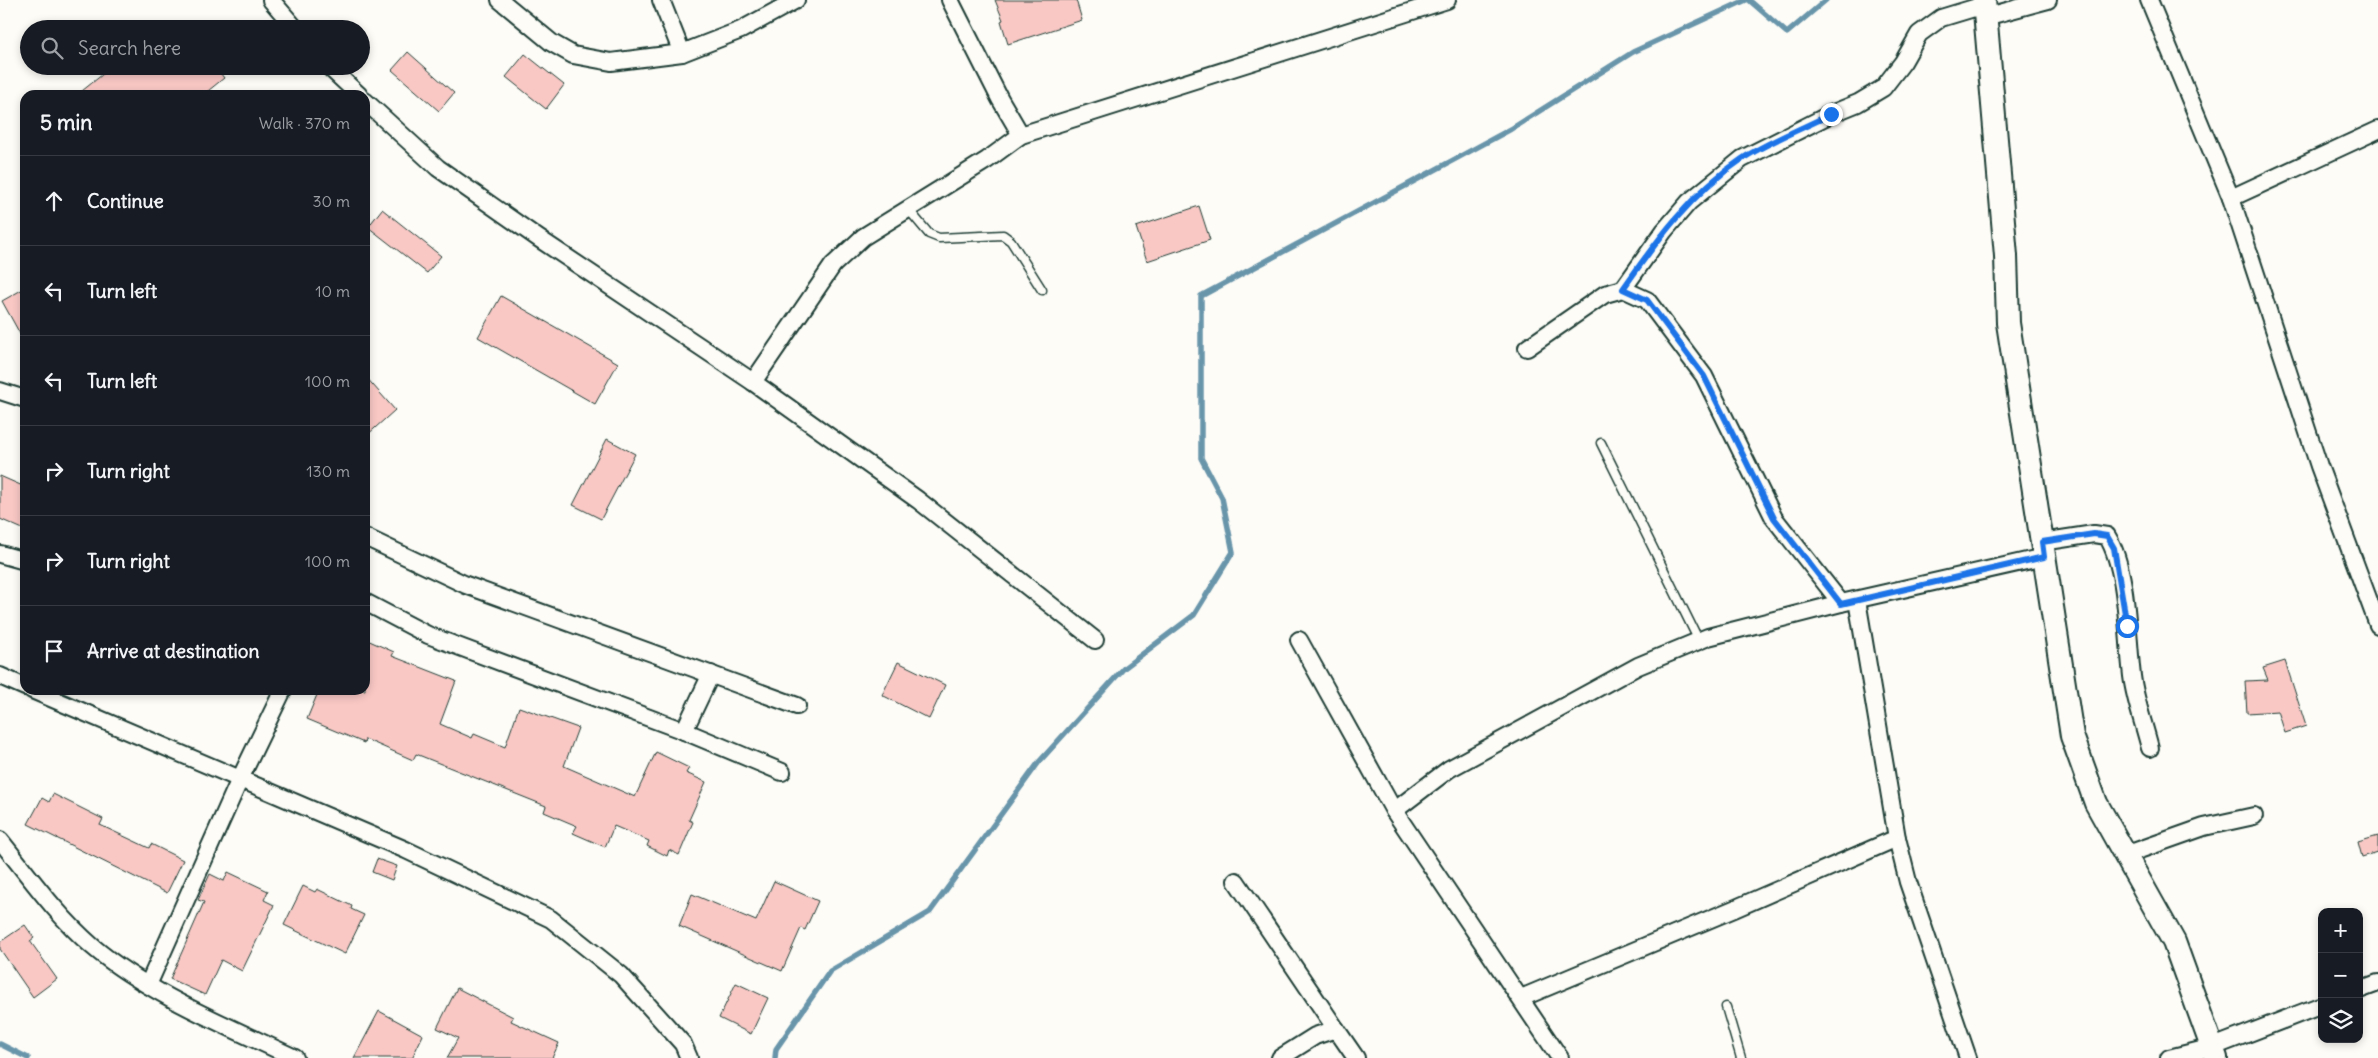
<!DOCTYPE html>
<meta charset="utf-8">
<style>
:root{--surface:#171b24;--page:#20242c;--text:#f1f3f6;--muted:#9ea1a6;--line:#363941}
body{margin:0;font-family:Delius,sans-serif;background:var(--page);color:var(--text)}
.controls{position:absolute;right:15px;bottom:15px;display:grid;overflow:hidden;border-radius:10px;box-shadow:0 2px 8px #0003}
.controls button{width:45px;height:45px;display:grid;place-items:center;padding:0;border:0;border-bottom:1px solid var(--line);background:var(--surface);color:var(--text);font:25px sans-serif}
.stop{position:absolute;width:15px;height:15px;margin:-11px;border:4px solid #1a73e8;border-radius:50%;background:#fff}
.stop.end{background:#1a73e8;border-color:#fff;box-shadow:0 1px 5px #0008}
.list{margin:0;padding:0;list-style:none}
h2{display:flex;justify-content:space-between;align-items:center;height:65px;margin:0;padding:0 20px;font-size:21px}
h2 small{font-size:16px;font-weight:400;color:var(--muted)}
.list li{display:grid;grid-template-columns:32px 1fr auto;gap:15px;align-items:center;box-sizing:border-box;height:90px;padding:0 20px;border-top:1px solid var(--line)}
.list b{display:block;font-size:19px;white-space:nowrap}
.list em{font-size:16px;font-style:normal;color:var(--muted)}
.icon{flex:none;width:28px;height:28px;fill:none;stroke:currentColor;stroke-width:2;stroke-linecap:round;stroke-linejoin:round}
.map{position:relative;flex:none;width:2378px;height:1058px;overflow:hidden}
.search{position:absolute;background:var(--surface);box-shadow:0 2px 8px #0003;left:20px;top:20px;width:350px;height:55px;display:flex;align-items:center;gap:12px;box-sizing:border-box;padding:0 18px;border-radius:28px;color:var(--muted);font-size:19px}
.panel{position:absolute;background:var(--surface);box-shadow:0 2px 8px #0003;left:20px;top:90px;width:350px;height:605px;border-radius:15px}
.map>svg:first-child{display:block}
</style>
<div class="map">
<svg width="2378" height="1058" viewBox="0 0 2378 1058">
<rect width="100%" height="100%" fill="#fdfcf7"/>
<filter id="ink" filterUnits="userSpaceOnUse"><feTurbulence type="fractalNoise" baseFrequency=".02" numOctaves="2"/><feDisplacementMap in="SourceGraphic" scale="10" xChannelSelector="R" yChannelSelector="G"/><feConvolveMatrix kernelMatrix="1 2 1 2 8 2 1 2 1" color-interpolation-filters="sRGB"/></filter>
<g filter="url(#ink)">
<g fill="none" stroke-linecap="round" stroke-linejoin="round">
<g stroke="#6995aa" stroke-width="5.5">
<polyline points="1749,0 1787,33 1826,0"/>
<polyline points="0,1044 28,1058"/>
<polyline points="775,1058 776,1049 830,971 930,912 1039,762 1124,668 1194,615 1233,552 1222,498 1201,458 1201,296 1511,129 1633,52 1746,0"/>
</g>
</g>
<g fill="#f9c8c5" stroke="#1f3d34">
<polygon points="995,0 1076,0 1082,20 1008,44 1001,21 1003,20"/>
<polygon points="408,52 454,93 439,111 392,70"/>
<polygon points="525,54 564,85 546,109 506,77"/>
<polygon points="113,66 215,66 224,78 203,95 77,95"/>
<polygon points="1199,206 1210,240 1147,261 1136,227"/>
<polygon points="382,209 441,256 427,273 368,227"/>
<polygon points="25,288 25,343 2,301"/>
<polygon points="501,296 618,363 595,404 478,337"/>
<polygon points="365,376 395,410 365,437"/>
<polygon points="607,439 635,454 601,519 573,505"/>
<polygon points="0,476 25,487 25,530 0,519"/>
<polygon points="365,639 394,652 392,656 456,681 440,724 472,738 474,734 505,747 519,707 578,728 564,766 635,797 656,752 689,768 686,773 706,782 689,820 693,822 679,855 669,850 667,856 647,846 649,841 614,826 605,847 573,833 577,826 544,812 546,806 416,754 413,760 365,739 364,743 307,719 319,690 365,690"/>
<polygon points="2285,661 2306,726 2285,733 2278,711 2247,713 2245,681 2268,680 2263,668"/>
<polygon points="898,662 945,685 929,719 882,695"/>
<polygon points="53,794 103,819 100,825 149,848 151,844 183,860 167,893 28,824 42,798 49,802"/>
<polygon points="2378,836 2378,852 2362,857 2358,842"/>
<polygon points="377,859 397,866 392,880 372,872"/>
<polygon points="228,872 268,891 264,900 274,905 242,971 221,960 205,995 170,979 204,902 198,900 210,874 224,881"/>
<polygon points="774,881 818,901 805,930 801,928 782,971 679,926 692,894 756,921"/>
<polygon points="303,886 315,892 317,889 352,906 351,909 364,915 345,954 284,925"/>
<polygon points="25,925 34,938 30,941 57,979 33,997 0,949 0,942"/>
<polygon points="736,983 768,998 751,1034 719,1018"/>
<polygon points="457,988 513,1017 511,1021 559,1043 552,1058 447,1058 458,1038 437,1028"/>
<polygon points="379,1011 423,1035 412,1058 354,1058"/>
</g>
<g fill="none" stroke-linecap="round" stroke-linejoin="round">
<g stroke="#1f3d34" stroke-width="11">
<g id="lane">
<polyline points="908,209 929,234 939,238 1003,235 1011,241 1042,290"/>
<polyline points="1601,443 1699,641"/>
<polyline points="1726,1007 1741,1058"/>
</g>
</g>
<g stroke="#1f3d34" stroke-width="20">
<g id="street">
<polyline points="271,0 296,29"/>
<polyline points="500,0 552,43 573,55 611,62 682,53 741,30 796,0"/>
<polyline points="661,0 682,53"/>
<polyline points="950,0 1000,99 1021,135"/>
<polyline points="2149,0 2231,198 2319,466 2378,625"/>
<polyline points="1985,17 2048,0"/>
<polyline points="328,66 359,95"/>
<polyline points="365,101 438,168 538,238 753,382 918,500 1095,640"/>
<polyline points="2231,198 2378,130"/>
<polyline points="1623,289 1664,231 1689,202 1742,159 1831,114 1858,103 1883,88 1903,62 1919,34 1941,18 1984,5"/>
<polyline points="1527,348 1605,294 1623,289 1647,300 1704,376 1774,518 1841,603"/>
<polyline points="753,382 833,265 863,237 987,160 1021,135 1447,0"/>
<polyline points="0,391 25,399"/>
<polyline points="365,537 466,585 797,706"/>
<path d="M 2042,542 L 2094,534 L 2107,536 C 2128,570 2127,636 2132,676 C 2135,700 2144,724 2150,748"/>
<polyline points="0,554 25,561"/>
<polyline points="1857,600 1897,838 1908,882 1968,1058"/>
<polyline points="365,602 428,635 684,731 782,772"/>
<polyline points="1299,640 1394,811 1560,1058"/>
<polyline points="0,676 25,687"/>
<polyline points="32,690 406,850 551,919 621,975 683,1044 689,1058"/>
<polyline points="684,731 711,674"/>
<polyline points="1394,811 1449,769 1638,666 1708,637 1841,603 2044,557"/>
<path d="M 0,840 C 29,876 57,916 92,946 C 148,994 228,1026 295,1058"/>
<polyline points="2125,855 2204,827 2254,816"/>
<polyline points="1236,881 1336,1029"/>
<polyline points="148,985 240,779 283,690"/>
<polyline points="2359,990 2378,983"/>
<polyline points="1521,998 1734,909 1897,838"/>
<polyline points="1280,1058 1315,1036 1336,1029 1356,1058"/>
<polyline points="2169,1058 2213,1047 2322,1005"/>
</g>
</g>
<g stroke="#1f3d34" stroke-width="26">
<polyline id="secondary" points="1984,0 2006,256 2008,323 2072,736 2096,803 2174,942 2216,1058"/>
</g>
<use href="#lane" stroke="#fdfcf7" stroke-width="8"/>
<use href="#street" stroke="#fdfcf7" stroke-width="16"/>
<use href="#secondary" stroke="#fdfcf7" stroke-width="22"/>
</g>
</g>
<g fill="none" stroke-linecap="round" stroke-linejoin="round" filter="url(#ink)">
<path stroke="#1a73e8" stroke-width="6" d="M 1831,114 C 1802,129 1769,141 1742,159 C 1691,193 1657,240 1623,289 L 1647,300 L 1704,376 L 1774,518 L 1841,604 L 2044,557 L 2042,542 L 2094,534 L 2107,536 L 2114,548 L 2127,626"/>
</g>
</svg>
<div class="controls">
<button>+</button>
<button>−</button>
<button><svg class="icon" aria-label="layers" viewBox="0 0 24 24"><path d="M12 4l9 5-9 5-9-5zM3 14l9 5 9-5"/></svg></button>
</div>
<div class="stop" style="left:2127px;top:626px"></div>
<div class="stop end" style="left:1831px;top:114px"></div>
<div class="search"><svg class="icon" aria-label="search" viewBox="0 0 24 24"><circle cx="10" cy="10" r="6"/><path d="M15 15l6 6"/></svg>Search here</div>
<section class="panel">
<h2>5 min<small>Walk · 370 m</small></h2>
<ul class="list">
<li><svg class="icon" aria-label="ahead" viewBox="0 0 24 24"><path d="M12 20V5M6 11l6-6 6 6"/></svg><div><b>Continue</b></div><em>30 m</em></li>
<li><svg class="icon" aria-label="left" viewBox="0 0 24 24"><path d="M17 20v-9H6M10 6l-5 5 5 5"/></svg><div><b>Turn left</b></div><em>10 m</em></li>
<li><svg class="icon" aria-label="left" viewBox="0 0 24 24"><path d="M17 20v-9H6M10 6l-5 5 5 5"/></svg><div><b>Turn left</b></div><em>100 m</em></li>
<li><svg class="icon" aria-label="right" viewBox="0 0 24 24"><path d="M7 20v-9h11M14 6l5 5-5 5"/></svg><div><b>Turn right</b></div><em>130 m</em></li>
<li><svg class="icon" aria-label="right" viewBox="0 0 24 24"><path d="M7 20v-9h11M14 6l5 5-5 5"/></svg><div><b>Turn right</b></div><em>100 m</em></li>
<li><svg class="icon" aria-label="arrive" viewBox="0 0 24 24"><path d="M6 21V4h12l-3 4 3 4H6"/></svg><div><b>Arrive at destination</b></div></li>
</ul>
</section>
</div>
